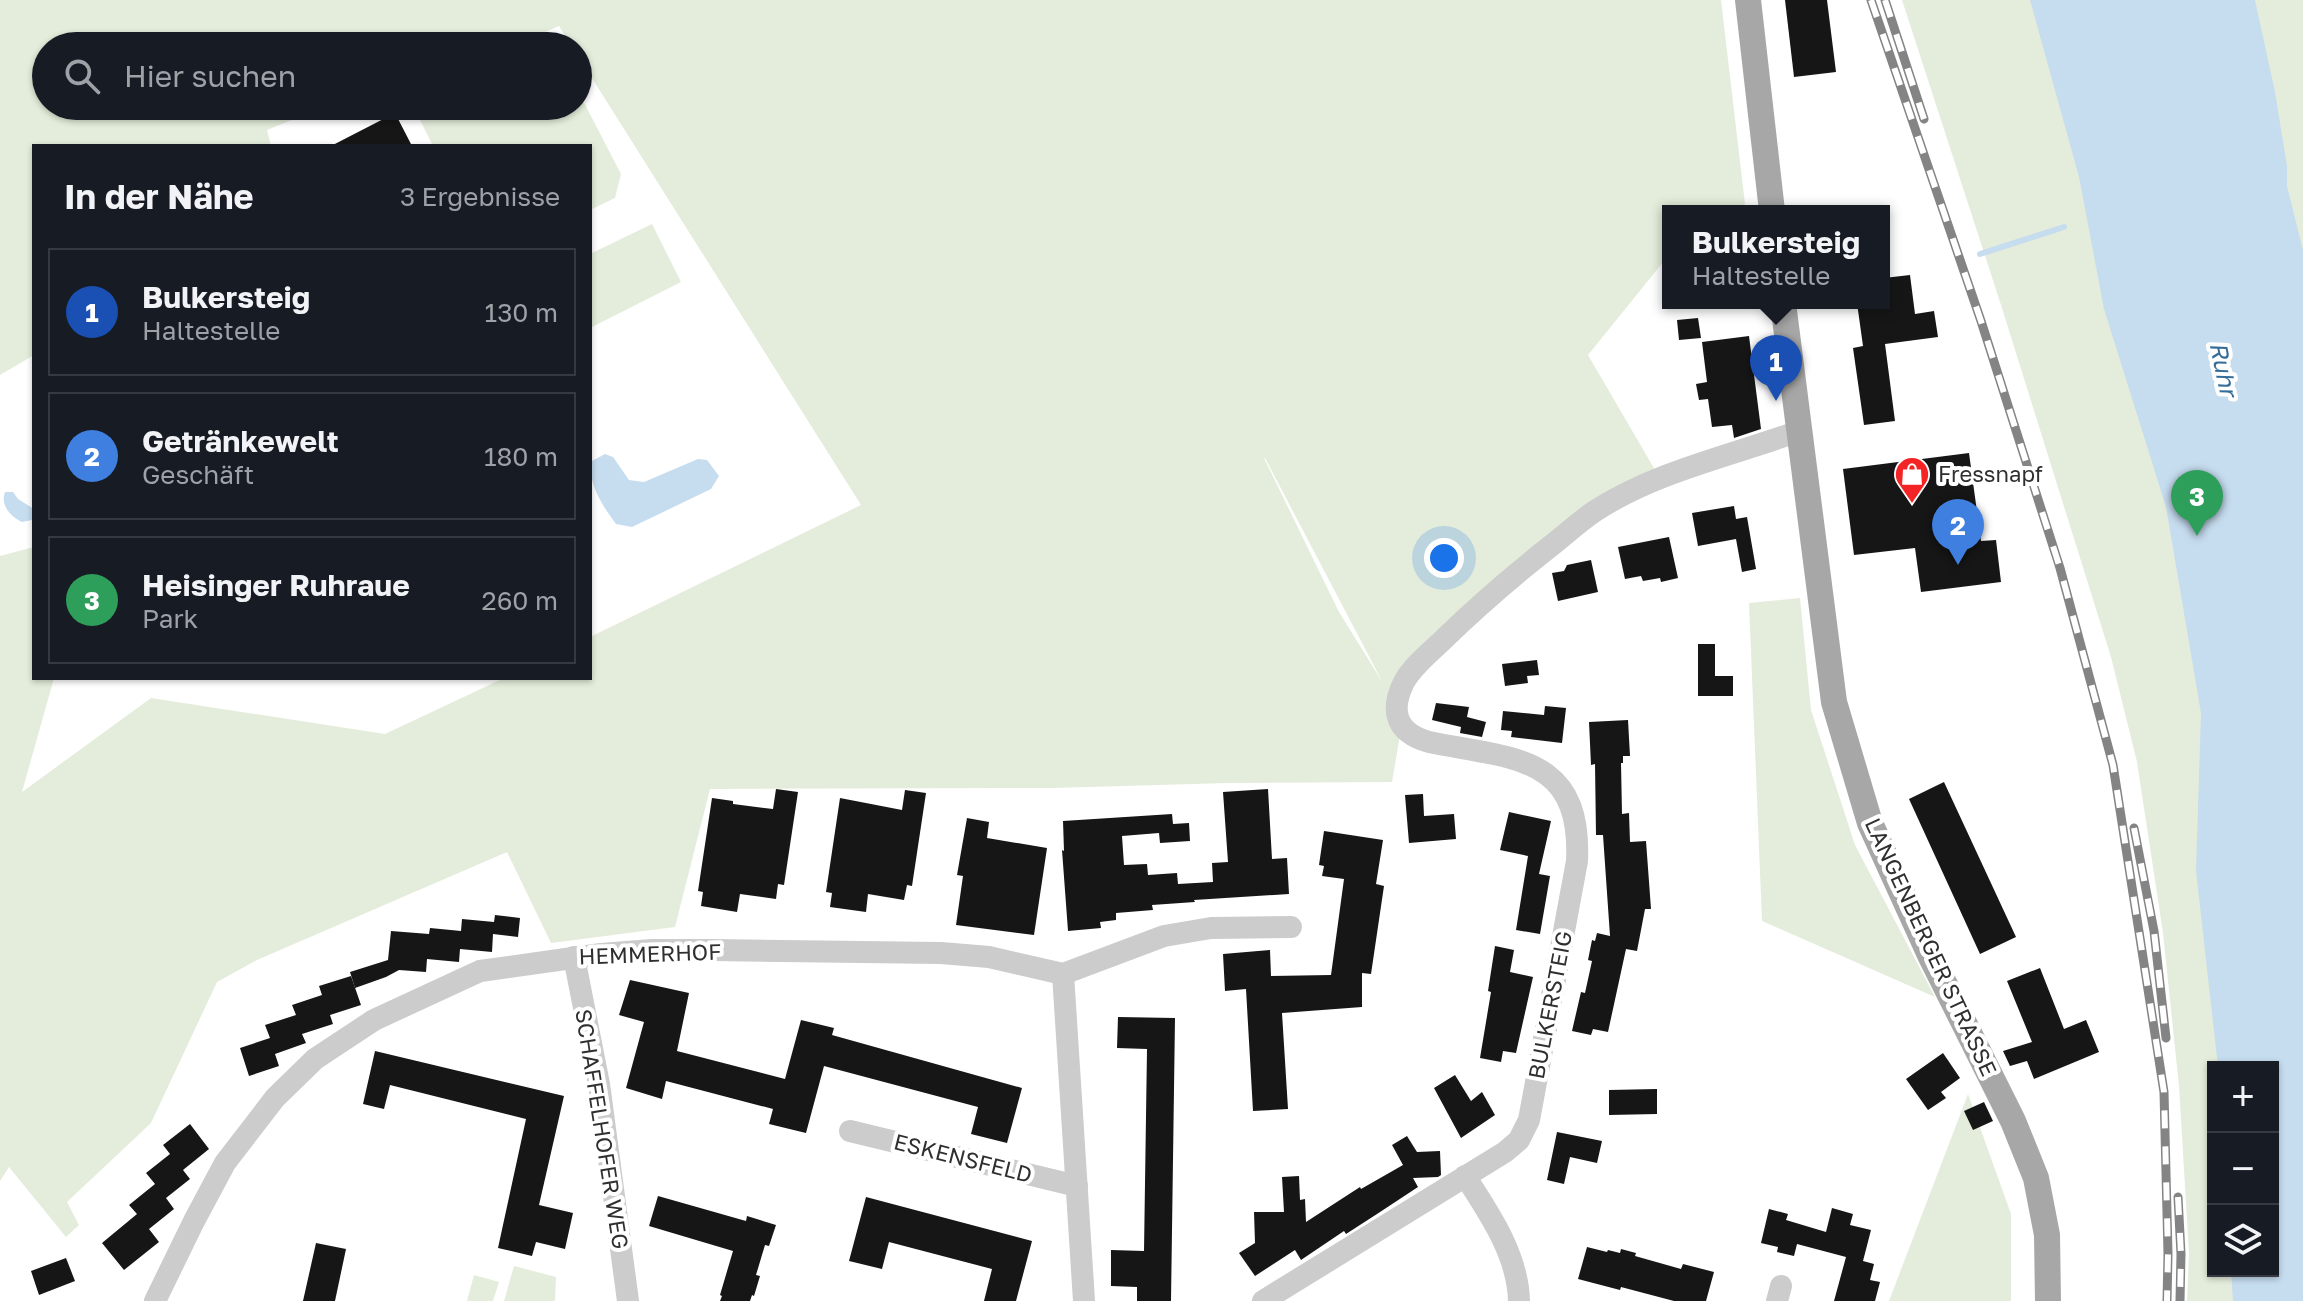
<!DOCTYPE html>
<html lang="de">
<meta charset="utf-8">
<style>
:root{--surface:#171b24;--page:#242831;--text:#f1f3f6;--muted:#9ea1a6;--line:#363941;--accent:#f42325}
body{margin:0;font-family:"Golos Text",sans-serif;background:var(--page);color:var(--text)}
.controls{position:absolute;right:24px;bottom:24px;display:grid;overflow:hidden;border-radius:0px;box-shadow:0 2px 6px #0004}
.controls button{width:72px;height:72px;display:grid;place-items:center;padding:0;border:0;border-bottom:2px solid var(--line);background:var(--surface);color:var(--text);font:40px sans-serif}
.you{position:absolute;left:1444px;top:558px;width:28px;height:28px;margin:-20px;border:6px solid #fff;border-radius:50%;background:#1a73e8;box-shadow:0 0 0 12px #1a73e833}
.badge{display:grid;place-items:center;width:52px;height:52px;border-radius:50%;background:var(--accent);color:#fff;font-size:26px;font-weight:700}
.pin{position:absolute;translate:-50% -66px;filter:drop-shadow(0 2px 4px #0008)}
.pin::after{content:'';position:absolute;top:42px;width:28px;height:24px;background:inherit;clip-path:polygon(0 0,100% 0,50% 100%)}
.popup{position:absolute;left:1662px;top:205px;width:228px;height:104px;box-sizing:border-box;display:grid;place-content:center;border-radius:0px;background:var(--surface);filter:drop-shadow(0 2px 6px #0005);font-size:26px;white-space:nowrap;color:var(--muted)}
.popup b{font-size:30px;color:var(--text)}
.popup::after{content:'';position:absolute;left:50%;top:100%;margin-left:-16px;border:16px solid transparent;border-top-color:var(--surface)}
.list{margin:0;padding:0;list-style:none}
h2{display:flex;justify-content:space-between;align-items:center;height:104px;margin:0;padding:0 32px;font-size:34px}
h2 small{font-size:26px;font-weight:400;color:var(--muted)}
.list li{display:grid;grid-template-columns:52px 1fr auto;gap:24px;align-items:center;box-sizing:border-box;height:128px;margin:0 16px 16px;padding:0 16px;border:2px solid var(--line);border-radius:0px}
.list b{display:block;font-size:30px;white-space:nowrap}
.list p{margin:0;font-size:26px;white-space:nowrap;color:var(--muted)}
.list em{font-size:26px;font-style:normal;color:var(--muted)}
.icon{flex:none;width:44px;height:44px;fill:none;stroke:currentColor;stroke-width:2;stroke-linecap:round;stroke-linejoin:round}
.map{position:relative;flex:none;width:2303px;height:1301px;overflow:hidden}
.search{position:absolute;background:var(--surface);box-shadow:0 2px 6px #0004;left:32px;top:32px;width:560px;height:88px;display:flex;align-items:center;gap:20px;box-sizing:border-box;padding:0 28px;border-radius:44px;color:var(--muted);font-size:30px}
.panel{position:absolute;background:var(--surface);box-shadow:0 2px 6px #0004;left:32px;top:144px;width:560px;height:536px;border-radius:0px}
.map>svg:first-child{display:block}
</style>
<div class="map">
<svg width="2303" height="1301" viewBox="0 0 2303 1301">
<rect width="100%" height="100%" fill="#fff"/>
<g fill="#e4eddb" fill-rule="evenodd">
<path d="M 0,0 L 1721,0 L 1745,204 L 1735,211 L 1668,211 L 1668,256 L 1588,355 L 1655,470 L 1404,674 L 1400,735 L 1392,782 L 1228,783 L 1053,788 L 710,789 L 675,927 L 551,943 L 507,852 L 257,960 L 217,982 L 151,1123 L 67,1202 L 79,1225 L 66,1237 L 9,1167 L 0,1181 L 0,556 L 34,547 L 34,678 L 54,678 L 22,792 L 151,698 L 385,734 L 504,678 L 590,678 L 590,637 L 861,505 L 578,56 L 578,46 L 572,46 L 559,26 L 526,40 L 555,46 L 46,46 L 46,106 L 326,106 L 267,130 L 271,146 L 34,146 L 34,355 L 0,375 ZM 1264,458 L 1265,458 L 1383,683 L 1339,612 Z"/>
<path d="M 1902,0 L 2303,0 L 2303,1301 L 2187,1301 L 2189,1254 L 2179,1086 L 2163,933 L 2137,762 L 2111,657 L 2001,305 ZM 2213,1067 L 2273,1067 L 2273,1271 L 2213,1271 Z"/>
<polygon points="578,91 621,174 615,198 590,210 590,146 433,146 413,106 578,106"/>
<polygon points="652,224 681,282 590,328 590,254"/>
<polygon points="1800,598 1811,710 1855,845 1935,997 1762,921 1749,603"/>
<polygon points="1968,1094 2011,1214 2011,1301 1889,1301"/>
<polygon points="514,1266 556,1277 555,1301 504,1301"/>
<polygon points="474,1275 499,1282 493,1301 467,1301"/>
</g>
<g fill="#c6dcef">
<polygon points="2030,0 2255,0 2275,92 2287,166 2287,186 2303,250 2303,1301 2233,1301 2231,1271 2273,1271 2273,1067 2218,1067 2196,871 2201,713 2166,507 2104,309 2079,177"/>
<path d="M 605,454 L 613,457 L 629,480 L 644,482 L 698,459 L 707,460 L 719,476 L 711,489 L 632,527 L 616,524 C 602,505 590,487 590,462 Z"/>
<path d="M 5,492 L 13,492 L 18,499 L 34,509 L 32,520 L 22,522 C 10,516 0,505 5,492 Z"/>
</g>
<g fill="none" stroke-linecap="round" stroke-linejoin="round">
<polyline stroke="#c6dcef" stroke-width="6" points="1980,254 2064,227"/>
</g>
<g fill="#161616">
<polygon points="1785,0 1827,0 1836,72 1794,77"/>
<polygon points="395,113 412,146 331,146"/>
<polygon points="1910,275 1915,314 1934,311 1938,337 1885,344 1895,421 1864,425 1853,348 1863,346 1857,303 1884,303 1884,278"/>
<polygon points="1698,318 1701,338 1679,340 1677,320"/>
<polygon points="1749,336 1761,429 1734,438 1732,425 1712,427 1708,399 1699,400 1696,384 1707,382 1702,342"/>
<polygon points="1969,453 1981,541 1996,540 2001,582 1921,592 1915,548 1854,555 1843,469"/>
<polygon points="1734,506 1736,519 1747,517 1756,569 1742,572 1736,539 1698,546 1692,513"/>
<polygon points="1669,537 1678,578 1661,582 1660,578 1643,581 1641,576 1625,579 1618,547"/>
<polygon points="1591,560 1598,592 1558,601 1552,573 1564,571 1567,565"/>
<polygon points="1698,644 1715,644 1715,676 1733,676 1733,696 1698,696"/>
<polygon points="1537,660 1539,675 1527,676 1528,683 1505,686 1502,664"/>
<polygon points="1436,703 1469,707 1467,717 1486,722 1482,737 1460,733 1461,727 1432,720"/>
<polygon points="1545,706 1566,708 1562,743 1511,737 1512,731 1501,730 1503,711 1544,715"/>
<polygon points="1628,720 1630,756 1623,756 1623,763 1621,763 1622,814 1629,813 1630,842 1646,841 1651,909 1645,909 1637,951 1626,949 1608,1032 1593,1029 1591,1035 1572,1031 1581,992 1585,993 1592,961 1588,960 1592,940 1595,941 1597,933 1610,936 1603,835 1596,835 1595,764 1591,765 1589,722"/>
<polygon points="1944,782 2016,937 1980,954 1909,799"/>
<polygon points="776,789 798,792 784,885 778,884 776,899 740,894 737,912 701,906 703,892 698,891 712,798 733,801 733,804 773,809"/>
<polygon points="1268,789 1272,859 1287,858 1289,894 1194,900 1195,902 1152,905 1153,910 1116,913 1116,920 1100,922 1101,928 1068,931 1062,850 1064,851 1063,821 1172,814 1173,824 1189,823 1190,841 1160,843 1159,833 1122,836 1124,865 1147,864 1148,875 1177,873 1178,884 1213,882 1212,863 1228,862 1223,792"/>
<polygon points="905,790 926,793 912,886 907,885 904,900 868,894 866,912 830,907 832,893 826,892 840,798 902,810"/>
<polygon points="1423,794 1424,816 1454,814 1456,839 1409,843 1405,795"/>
<polygon points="1509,812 1551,821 1539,874 1550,876 1540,934 1516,930 1528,856 1500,850"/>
<polygon points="967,818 989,822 987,838 1047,848 1034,935 956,925 963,876 957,875"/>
<polygon points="1324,831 1383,840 1376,884 1384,886 1371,974 1362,973 1362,1007 1282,1013 1288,1109 1253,1111 1246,989 1225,991 1223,954 1270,950 1271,976 1331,975 1344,879 1322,876 1324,866 1319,865"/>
<polygon points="495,915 520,918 518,937 493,934 492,952 460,949 459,962 427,959 426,972 399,970 386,977 355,988 350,972 388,960 391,931 429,934 430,928 461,931 462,919 494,922"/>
<polygon points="1495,946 1514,950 1510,972 1533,977 1516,1053 1503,1051 1501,1062 1480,1058 1491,992 1488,991"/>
<polygon points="2040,968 2064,1029 2086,1020 2099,1052 2034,1079 2027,1061 2010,1066 2003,1051 2032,1042 2007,981"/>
<polygon points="351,976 361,1005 330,1015 333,1024 302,1034 306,1043 275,1054 279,1066 249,1076 240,1048 270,1038 265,1025 296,1015 292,1005 322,995 319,986"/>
<polygon points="630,980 689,993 677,1051 785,1079 801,1020 834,1028 832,1035 1022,1088 1007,1143 971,1134 978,1107 824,1066 806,1133 769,1124 773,1109 666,1081 662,1099 626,1088 644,1022 619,1015"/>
<polygon points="1118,1017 1175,1018 1171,1301 1137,1301 1137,1287 1111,1286 1111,1250 1144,1251 1147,1049 1117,1048"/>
<polygon points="375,1051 564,1096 539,1205 573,1213 565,1249 536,1242 532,1256 498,1248 526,1119 390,1085 384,1109 363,1104"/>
<polygon points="1943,1053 1960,1078 1941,1092 1946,1098 1928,1110 1906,1079"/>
<polygon points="1455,1075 1471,1101 1482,1092 1495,1115 1461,1138 1434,1088"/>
<polygon points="1657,1089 1657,1114 1609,1115 1609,1090"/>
<polygon points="1984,1102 1993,1121 1973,1130 1964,1111"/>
<polygon points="190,1124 209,1149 183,1170 190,1179 166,1198 174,1209 149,1229 159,1242 124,1270 102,1243 137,1214 129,1205 155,1184 146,1173 170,1154 163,1145"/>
<polygon points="1557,1132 1602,1141 1597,1163 1570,1157 1564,1184 1547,1180"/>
<polygon points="1407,1136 1417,1152 1440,1151 1441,1175 1438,1177 1413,1178 1418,1187 1377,1214 1346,1234 1344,1231 1301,1260 1295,1250 1255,1276 1239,1253 1255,1243 1254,1212 1284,1212 1282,1177 1299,1176 1300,1200 1305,1199 1306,1222 1360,1187 1361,1189 1403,1165 1392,1145"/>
<polygon points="658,1196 746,1221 747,1216 776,1225 769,1246 765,1245 756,1275 760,1276 754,1296 752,1295 750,1301 720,1301 722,1296 720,1295 733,1251 649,1226"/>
<polygon points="866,1197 1032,1241 1016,1301 984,1301 992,1269 889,1242 882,1269 849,1261"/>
<polygon points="1832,1208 1853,1214 1850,1225 1871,1230 1863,1261 1874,1264 1870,1280 1880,1282 1875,1301 1834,1301 1846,1257 1797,1244 1794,1256 1777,1252 1778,1247 1761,1243 1769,1209 1788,1214 1786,1220 1826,1232"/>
<polygon points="316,1243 346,1249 335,1301 303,1301"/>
<polygon points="1587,1247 1607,1252 1608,1250 1620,1253 1621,1249 1636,1253 1635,1256 1681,1269 1683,1264 1714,1272 1706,1301 1674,1301 1621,1287 1620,1290 1578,1279"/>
<polygon points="66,1258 75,1281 39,1295 31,1271"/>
</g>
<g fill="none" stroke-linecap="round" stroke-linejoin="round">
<g stroke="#ccc" stroke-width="22">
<polyline points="574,957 599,1084 628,1301"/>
<polyline points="1063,974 1084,1301"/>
<polyline points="850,1131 1077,1186"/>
<path d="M 1465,1176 C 1489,1213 1518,1255 1519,1301"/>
<polyline points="155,1301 194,1221 225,1163 275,1098 315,1059 374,1020 480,971 601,954 652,950 713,950 941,953 989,957 1063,974 1164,936 1211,928 1291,927"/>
<path d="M 1263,1301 L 1505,1152 L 1519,1140 L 1529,1120 L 1577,861 C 1582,754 1512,759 1429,742 C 1397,733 1389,712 1404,682 C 1413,665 1432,651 1446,637 C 1480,604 1514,575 1552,545 C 1566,534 1580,521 1595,511 C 1657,471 1730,456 1799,431"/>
<polyline points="1777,1301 1781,1286"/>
</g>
<g stroke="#a7a7a7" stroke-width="26">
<polyline points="1748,0 1772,211"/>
<polyline points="1783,303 1834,702 1870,823 1931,957 2013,1121 2036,1178 2047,1235 2048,1301"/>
</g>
<g stroke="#848484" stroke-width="9">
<g id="rail">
<polyline points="1871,0 1981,321 2060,568 2113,765 2164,1092 2168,1254 2167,1301"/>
<polyline points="1885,0 1924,119"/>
<polyline points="2134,828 2154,931 2166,1038"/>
<polyline points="2178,1197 2181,1254 2180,1301"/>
</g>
</g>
<use href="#rail" stroke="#fff" stroke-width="6" stroke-dasharray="18" stroke-linecap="butt"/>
</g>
<defs>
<g id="shop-pin" transform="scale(1.8)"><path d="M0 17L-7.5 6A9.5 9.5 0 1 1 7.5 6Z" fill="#f42325" stroke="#fff"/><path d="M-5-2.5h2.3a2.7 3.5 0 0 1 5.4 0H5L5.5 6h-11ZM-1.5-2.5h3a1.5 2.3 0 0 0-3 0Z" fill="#fff"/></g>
</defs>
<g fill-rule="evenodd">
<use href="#shop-pin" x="1912" y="474"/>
</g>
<g text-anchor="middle" stroke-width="8" stroke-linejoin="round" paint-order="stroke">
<g font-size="22" fill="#2f2f2f" stroke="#fff" text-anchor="start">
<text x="1938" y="482">Fressnapf</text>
</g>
<g font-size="22" fill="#2f2f2f" stroke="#fff">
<text transform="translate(1931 947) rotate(65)" y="8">LANGENBERGER STRASSE</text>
<text transform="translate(650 954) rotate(-2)" y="8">HEMMERHOF</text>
<text transform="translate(1550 1005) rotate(-79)" y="8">BULKERSTEIG</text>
<text transform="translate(602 1129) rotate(81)" y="8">SCHAFFELHOFER WEG</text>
<text transform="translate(963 1158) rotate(14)" y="8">ESKENSFELD</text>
</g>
<g font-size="24" font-style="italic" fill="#356c98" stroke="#fff">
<text transform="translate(2223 369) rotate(78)" y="8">Ruhr</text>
</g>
</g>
</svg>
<div class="controls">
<button>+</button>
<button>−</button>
<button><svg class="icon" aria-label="layers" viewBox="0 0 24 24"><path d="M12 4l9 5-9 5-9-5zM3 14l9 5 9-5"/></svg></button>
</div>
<div class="you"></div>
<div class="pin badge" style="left:1776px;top:401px;background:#1a4fb4">1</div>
<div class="popup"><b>Bulkersteig</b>Haltestelle</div>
<div class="pin badge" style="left:1958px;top:565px;background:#3f7fe0">2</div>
<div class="pin badge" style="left:2197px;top:536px;background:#2e9e5b">3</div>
<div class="search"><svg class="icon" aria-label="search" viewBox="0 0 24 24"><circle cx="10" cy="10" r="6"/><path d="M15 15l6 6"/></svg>Hier suchen</div>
<section class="panel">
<h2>In der Nähe<small>3 Ergebnisse</small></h2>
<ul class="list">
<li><span class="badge" style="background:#1a4fb4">1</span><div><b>Bulkersteig</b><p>Haltestelle</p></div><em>130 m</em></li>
<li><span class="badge" style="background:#3f7fe0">2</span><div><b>Getränkewelt</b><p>Geschäft</p></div><em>180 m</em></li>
<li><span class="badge" style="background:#2e9e5b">3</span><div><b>Heisinger Ruhraue</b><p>Park</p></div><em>260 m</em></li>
</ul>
</section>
</div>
